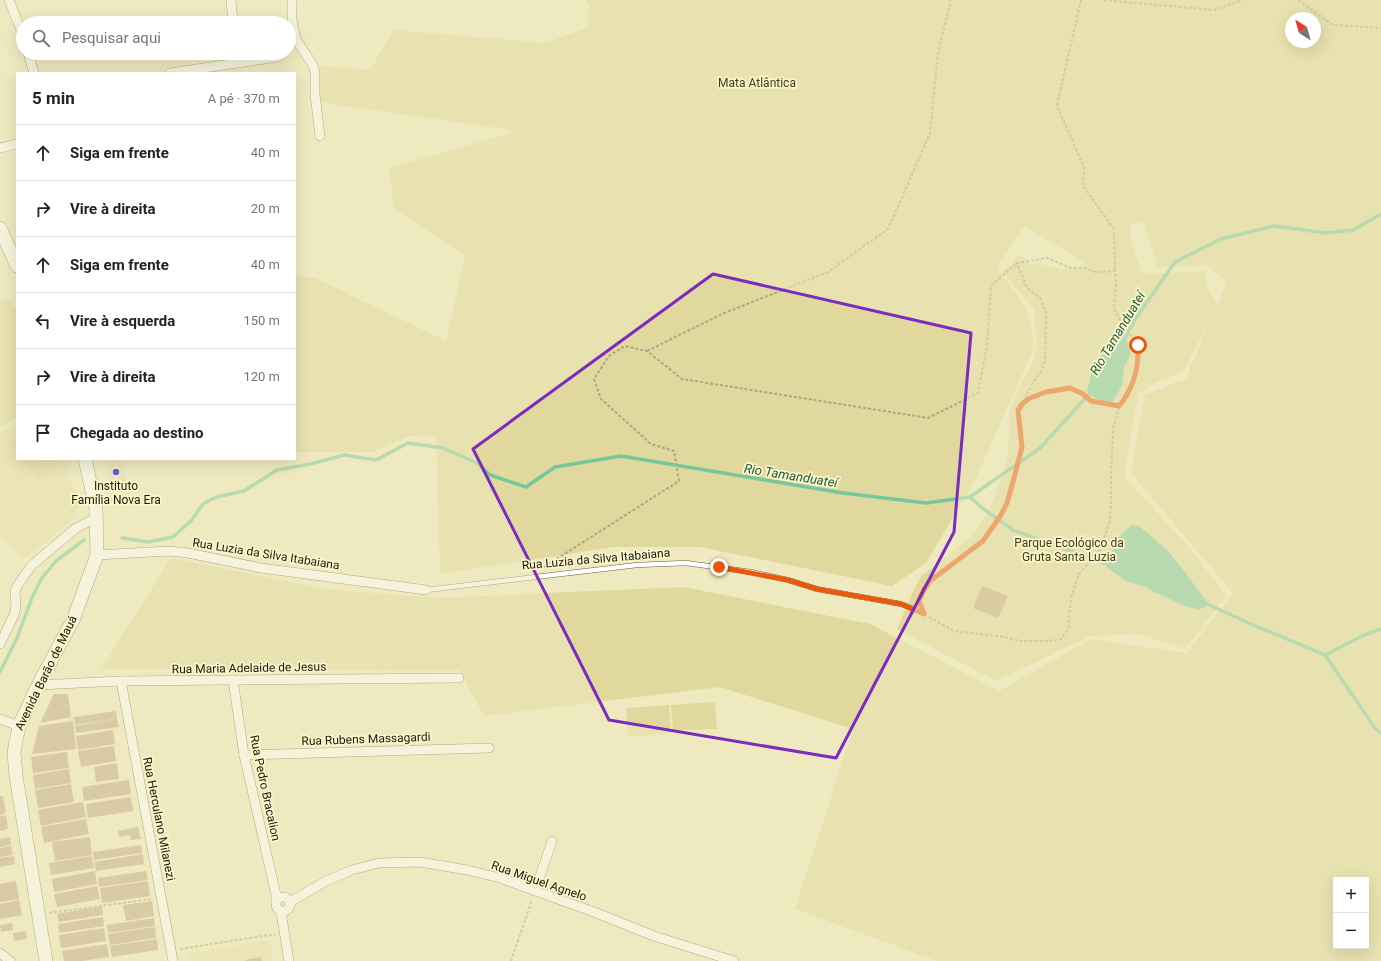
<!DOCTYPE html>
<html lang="pt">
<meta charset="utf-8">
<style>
:root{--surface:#fff;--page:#f2f2f2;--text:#222;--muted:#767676;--line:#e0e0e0}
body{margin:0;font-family:Roboto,sans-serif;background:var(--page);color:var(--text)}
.controls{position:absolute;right:12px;bottom:12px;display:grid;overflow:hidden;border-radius:0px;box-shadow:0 4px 16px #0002}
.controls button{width:36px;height:36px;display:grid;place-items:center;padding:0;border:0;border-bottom:1px solid var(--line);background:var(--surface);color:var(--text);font:20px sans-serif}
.compass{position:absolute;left:1285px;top:12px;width:36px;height:36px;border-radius:50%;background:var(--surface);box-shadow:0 4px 16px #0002;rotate:323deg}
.stop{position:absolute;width:12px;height:12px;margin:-9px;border:3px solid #ea580c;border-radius:50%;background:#fff}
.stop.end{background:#ea580c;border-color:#fff;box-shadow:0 1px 4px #0008}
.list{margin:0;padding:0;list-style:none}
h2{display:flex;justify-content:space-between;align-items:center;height:52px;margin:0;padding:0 16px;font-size:17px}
h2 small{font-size:13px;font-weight:400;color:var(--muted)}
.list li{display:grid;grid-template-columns:26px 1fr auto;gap:12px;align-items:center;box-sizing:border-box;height:56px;padding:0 16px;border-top:1px solid var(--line)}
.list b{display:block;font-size:15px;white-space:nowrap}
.list em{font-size:13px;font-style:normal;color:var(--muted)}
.icon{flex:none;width:22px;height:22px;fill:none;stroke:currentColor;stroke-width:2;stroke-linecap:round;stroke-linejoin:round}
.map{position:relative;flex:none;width:1381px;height:961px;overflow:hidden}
.search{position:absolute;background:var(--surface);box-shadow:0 4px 16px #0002;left:16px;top:16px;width:280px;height:44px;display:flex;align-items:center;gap:10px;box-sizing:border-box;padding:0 14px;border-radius:22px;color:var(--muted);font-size:15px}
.panel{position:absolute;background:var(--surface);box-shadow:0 4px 16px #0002;left:16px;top:72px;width:280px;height:388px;border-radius:0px}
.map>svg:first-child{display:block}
</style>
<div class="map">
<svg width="1381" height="961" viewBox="0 0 1381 961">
<rect width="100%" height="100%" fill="#efe9bf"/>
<g fill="#e4ddad">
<polygon points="17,425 17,459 71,459 73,465 66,476 75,488 78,498 77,516 26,558 0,537 0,433"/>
<polygon points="106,459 122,459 126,485 112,487"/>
<polygon points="270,940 273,961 187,961 186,954"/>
</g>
<g fill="#e1d89d" fill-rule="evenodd">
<path d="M 586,0 L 1381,0 L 1381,961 L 937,961 L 795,909 L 853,729 L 720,687 L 484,716 L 459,670 L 101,669 L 171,558 L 325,589 L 434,598 L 683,587 L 870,624 L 999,691 L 1091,639 L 1187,653 L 1233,593 L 1131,473 L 1145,395 L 1186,379 L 1212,316 L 1183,372 L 1154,383 L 1138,394 L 1124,476 L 1193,552 L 1226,596 L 1185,649 L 1139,634 L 1090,636 L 996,681 L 897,629 L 914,589 L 922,575 L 938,564 L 975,533 L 992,504 L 1008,457 L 1010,410 L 1021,384 L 1031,367 L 1037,350 L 1034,309 L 1009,279 L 1002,270 L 1013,264 L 1017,257 L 1021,254 L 1029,264 L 1047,265 L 1061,270 L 1088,265 L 1025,226 L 997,268 L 1026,307 L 1035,346 L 975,480 L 926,563 L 892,586 L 700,547 L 613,547 L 440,574 L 436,437 L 408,436 L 374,452 L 295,452 L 295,275 L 315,278 L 446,341 L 465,256 L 394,208 L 389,168 L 518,131 L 318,102 L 321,66 L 370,70 L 394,30 L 545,43 L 587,28 L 589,6 ZM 1291,18 L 1315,18 L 1315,42 L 1291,42 ZM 1143,222 L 1158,267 L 1207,265 L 1227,282 L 1217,305 L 1208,290 L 1204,271 L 1149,274 L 1142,273 L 1132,247 L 1130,224 ZM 1336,880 L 1366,880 L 1366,946 L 1336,946 Z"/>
<polygon points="0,299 9,301 17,310 17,418 0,426"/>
<polygon points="17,438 17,454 9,444"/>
<polygon points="21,459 60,459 62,461 39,480"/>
<polygon points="715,702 717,729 673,730 671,705"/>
<polygon points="669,705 671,733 628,737 626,708"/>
</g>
<g fill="#75c79d">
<path d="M 1125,338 C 1128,343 1130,347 1130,353 C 1130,359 1126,362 1124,367 C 1123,371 1124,376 1123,380 C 1123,385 1115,399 1112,402 C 1101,403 1094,399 1087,391 L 1092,371 L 1104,351 L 1118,341 Z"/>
<path d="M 1133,525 L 1139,526 L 1166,549 L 1185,572 L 1209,605 L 1198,610 L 1183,605 L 1154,592 L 1146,587 L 1128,582 L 1106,567 L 1106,564 C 1113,550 1119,532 1133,525 Z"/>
</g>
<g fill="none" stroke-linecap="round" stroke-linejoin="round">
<g stroke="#75c79d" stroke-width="3.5">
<polyline points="1123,342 1136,318 1175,262 1221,239 1274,226 1327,233 1353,230 1381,214"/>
<polyline points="970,497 985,510 1013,530 1110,565"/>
<polyline points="122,538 148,542 173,537 191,521 203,504 216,497 244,491 277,470 310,464 344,455 376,460 408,443 443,448 477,463 490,475 526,487 555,467 621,456 843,493 926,503 970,497 1040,448 1092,391"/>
<polyline points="1205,603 1251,624 1325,655 1375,728 1381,733"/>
<polyline points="1325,655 1362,636 1381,629"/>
<polyline points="0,672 17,638 32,598 41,579 56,561 84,540"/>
</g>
</g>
<g fill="#bfa986">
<polygon points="982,586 1008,596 998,618 973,608"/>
<polygon points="54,694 68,694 71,717 40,723"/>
<polygon points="116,711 117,719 75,725 74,717"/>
<polygon points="117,719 119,727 76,733 75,726"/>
<polygon points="73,721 76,749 32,754 39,726"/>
<polygon points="113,730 115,744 78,750 76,736"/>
<polygon points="114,746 116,761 81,767 78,751"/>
<polygon points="67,752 69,768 33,773 31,757"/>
<polygon points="117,763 119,779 96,782 94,767"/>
<polygon points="69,769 71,783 35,789 33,775"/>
<polygon points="129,780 131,794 84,801 82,787"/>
<polygon points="71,784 74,802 38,808 35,790"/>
<polygon points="0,796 3,796 6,813 0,815"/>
<polygon points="131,797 133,811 88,818 86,804"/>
<polygon points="83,802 86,817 41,826 38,810"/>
<polygon points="6,815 8,829 0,831 0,816"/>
<polygon points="86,819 89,834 44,843 41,827"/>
<polygon points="138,827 141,839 131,840 130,835 119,837 118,831"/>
<polygon points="10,837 11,845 0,847 0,839"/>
<polygon points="90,837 92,855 55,861 52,842"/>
<polygon points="141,845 142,853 94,860 93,852"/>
<polygon points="11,846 13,855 0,857 0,848"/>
<polygon points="143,854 144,864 96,871 94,862"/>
<polygon points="14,856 15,864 0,867 0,858"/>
<polygon points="92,856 94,868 51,875 49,863"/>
<polygon points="95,871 97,884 54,892 52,879"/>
<polygon points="146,871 148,880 99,887 98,878"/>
<polygon points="16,881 19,899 0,902 0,884"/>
<polygon points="148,881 150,896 102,903 100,888"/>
<polygon points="97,886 100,899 57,907 54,894"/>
<polygon points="19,900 22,915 0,919 0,904"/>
<polygon points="152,901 154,916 126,921 123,905"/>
<polygon points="102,906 103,915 59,922 57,914"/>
<polygon points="103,917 104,926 59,933 58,924"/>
<polygon points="154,918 155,926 108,933 107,925"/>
<polygon points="12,923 13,930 1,932 0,925"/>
<polygon points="155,927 156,938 110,945 108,934"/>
<polygon points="104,928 106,941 61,948 59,935"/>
<polygon points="26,931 27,939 14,941 13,933"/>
<polygon points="157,939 158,950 112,957 110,946"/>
<polygon points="107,944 109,957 83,961 64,961 62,951"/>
<polygon points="261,957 262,961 245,961 245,960"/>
</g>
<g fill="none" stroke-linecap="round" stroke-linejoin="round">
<g stroke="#655f3a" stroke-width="5.5">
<polyline id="lane" points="426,590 637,565 686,563 751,572 788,580 817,589 901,604 924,613"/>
</g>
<g stroke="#655f3a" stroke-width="10">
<g id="street">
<polyline points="9,0 23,35"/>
<polyline points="231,0 233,23"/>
<polyline points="292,0 292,20 296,40 313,65 315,73 315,95 320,136"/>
<polyline points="28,53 34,73"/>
<polyline points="170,73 278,57"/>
<polyline points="0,148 17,144"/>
<polyline points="97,555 168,551 188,553 261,568 426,590"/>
<polyline points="0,644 14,615 16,607 15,593 16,588 31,566 76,528 96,518"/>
<polyline points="233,680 244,755 277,899"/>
<polyline points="121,681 173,961"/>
<polyline points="38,685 121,681 459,678"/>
<polyline points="0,719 19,726"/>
<polyline points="244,755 489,748"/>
<polyline points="535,891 552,841"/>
<circle cx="283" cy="904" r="7"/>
<polyline points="290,902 326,881 352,870 379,863 420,862 467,870 500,878 594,912 654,936 734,961"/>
<polyline points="281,912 289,961"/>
<polyline points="0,953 10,961"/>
</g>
</g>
<g stroke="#655f3a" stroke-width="14">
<g id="secondary">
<polyline points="0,228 17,266"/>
<polyline points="46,961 16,776 14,752 19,726 38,685 73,620 97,555 96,509 85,459"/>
</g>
</g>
<g stroke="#aca886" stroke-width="2" stroke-dasharray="3 2" stroke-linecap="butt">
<polyline points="1081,0 1057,106 1084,167 1083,186 1114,229 1115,272"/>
<polyline points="1104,0 1214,10 1243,0"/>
<polyline points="1298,0 1333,25 1381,28"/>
<polyline points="647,351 722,314 828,272 888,229 930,133 938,53 951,0"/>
<polyline points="544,567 679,481 674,451 651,444 601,399 594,379 609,356 625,346 647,351 682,379 928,418 978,393 987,346 991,286 1017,263"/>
<path d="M 920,604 L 919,601 L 924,590 L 930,581 C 956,559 986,546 1002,514 C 1009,498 1013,481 1017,465 C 1018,459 1021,453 1022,447 C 1023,433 1013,414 1023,403 C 1029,396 1059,388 1069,388 C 1079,389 1084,398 1092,401 C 1100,405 1110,405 1119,406 L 1127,397 L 1134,378 L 1138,360 L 1138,345 L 1118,317 L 1114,308 L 1116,283 L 1115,271 L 1096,272 L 1084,268 L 1071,268 L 1047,258 L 1017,263 L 1027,288 L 1040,298 L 1046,311 L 1045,360 L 1041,372 L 1032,384 L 1023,403"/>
<polyline points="929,617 954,631 1005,637 1021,641 1050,641 1061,639 1068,629 1071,599 1078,575 1095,556 1101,548 1109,523 1111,508 1111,476 1113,431 1119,406"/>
<polyline points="49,913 152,899"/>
<polyline points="180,949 275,934"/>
<polyline points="511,961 532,900"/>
</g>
<use href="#lane" stroke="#fff" stroke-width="4.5"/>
<use href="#street" stroke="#fff" stroke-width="9"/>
<use href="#secondary" stroke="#fff" stroke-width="13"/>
</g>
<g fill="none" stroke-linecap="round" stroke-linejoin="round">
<path stroke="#ea580c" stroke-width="5" d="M 719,567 L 788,580 L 817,589 L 901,604 L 924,614 L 919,601 L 924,590 L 930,581 L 983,541 L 1001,515 L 1007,503 L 1014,478 L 1022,447 L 1018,410 L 1023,403 L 1030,398 L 1046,392 L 1070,388 L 1083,394 L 1091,401 L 1119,406 C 1133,389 1139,367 1138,345"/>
</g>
<path d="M0 0H1381V961H0ZM 713,274 L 971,333 L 954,532 L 836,758 L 609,720 L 473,449 Z" fill="#efe9bf" fill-opacity=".55" fill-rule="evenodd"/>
<path fill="none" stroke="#7b2cbf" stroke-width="3" stroke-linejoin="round" d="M 713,274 L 971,333 L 954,532 L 836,758 L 609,720 L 473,449 Z"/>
<circle fill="#635ed7" stroke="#fcf6cc" stroke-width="1.5" cx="116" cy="472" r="4"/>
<g text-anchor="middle" stroke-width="3.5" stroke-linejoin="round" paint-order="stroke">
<g font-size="12" fill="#403b18" stroke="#fcf6cc">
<text x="757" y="87">Mata Atlântica</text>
<text x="1069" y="547">Parque Ecológico da<tspan x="1069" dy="14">Gruta Santa Luzia</tspan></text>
</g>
<g font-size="12" fill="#191708" stroke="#fcf6cc">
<text x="116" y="490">Instituto<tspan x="116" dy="14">Família Nova Era</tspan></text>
</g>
<g font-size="12" fill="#191708" stroke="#fcf6cc">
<text transform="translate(266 554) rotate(9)" y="4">Rua Luzia da Silva Itabaiana</text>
<text transform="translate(596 559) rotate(-5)" y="4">Rua Luzia da Silva Itabaiana</text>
<text transform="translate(249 668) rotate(-1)" y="4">Rua Maria Adelaide de Jesus</text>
<text transform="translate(46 673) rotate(-64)" y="4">Avenida Barão de Mauá</text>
<text transform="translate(366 739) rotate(-2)" y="4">Rua Rubens Massagardi</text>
<text transform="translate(265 788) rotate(78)" y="4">Rua Pedro Bracalion</text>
<text transform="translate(159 819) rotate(79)" y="4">Rua Herculano Milanezi</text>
<text transform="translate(539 881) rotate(19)" y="4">Rua Miguel Agnelo</text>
</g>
<g font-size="13" font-style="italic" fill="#1a593d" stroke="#fcf6cc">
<text transform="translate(1117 333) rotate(-59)" y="5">Rio Tamanduateí</text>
<text transform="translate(791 475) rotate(9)" y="5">Rio Tamanduateí</text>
</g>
</g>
</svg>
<div class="controls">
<button>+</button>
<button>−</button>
</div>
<svg class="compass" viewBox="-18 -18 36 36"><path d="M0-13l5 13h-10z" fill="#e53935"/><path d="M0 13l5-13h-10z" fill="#767676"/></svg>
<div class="stop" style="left:1138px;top:345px"></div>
<div class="stop end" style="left:719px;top:567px"></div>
<div class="search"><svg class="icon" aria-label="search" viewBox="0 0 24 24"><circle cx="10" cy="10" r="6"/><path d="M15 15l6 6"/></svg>Pesquisar aqui</div>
<section class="panel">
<h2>5 min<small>A pé · 370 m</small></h2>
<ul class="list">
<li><svg class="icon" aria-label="ahead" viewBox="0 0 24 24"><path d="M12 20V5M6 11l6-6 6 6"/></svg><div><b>Siga em frente</b></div><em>40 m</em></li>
<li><svg class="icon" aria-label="right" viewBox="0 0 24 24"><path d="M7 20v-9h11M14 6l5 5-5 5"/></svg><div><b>Vire à direita</b></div><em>20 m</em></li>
<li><svg class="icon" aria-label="ahead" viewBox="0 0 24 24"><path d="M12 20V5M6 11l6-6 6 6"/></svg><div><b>Siga em frente</b></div><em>40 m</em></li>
<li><svg class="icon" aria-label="left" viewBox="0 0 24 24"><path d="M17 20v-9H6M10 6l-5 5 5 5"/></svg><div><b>Vire à esquerda</b></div><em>150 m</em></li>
<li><svg class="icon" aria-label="right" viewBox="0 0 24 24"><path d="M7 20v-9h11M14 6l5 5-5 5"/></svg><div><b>Vire à direita</b></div><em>120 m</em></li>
<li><svg class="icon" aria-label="arrive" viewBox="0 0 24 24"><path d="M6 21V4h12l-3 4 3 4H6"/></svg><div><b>Chegada ao destino</b></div></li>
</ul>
</section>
</div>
